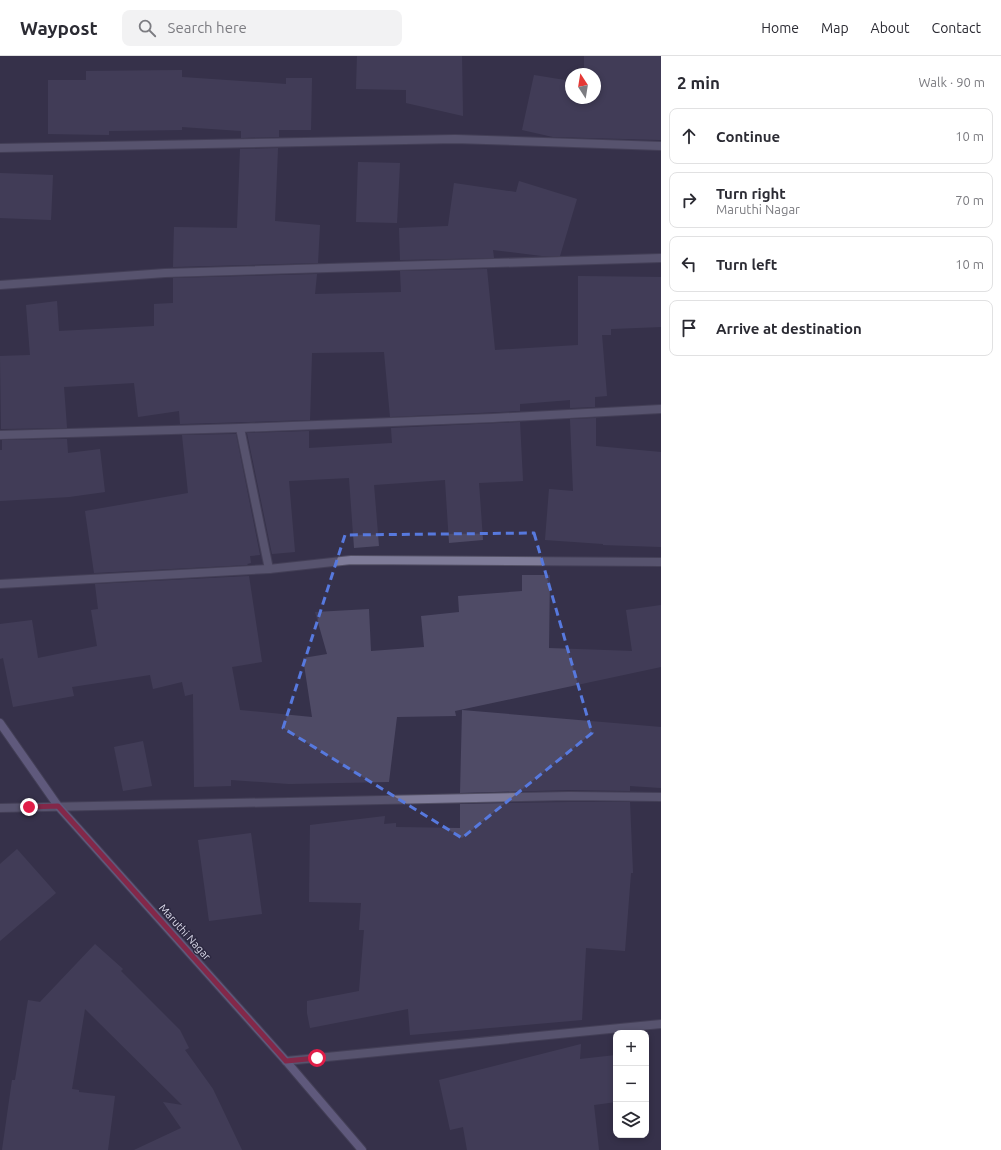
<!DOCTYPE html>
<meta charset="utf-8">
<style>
:root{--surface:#fff;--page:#f2f2f3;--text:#2b2b33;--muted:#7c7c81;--line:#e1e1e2}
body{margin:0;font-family:Ubuntu,sans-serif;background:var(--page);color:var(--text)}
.controls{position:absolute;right:12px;bottom:12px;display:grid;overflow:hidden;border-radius:8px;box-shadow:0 2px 6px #0003}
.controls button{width:36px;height:36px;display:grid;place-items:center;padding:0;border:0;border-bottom:1px solid var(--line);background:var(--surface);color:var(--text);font:20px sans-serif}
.compass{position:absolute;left:565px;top:12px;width:36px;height:36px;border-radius:50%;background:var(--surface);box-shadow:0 2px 6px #0003;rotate:348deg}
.stop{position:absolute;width:12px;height:12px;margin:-9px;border:3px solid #e11d48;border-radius:50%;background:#fff}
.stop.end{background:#e11d48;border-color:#fff;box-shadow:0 1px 4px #0008}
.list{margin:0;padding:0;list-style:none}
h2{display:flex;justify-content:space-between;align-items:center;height:52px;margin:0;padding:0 16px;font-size:17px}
h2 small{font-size:13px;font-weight:400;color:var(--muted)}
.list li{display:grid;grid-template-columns:26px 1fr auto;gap:12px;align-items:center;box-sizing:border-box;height:56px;margin:0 8px 8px;padding:0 8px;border:1px solid var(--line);border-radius:8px}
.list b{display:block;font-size:15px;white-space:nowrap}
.list p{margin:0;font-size:13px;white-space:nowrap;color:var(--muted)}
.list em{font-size:13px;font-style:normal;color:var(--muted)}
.icon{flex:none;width:22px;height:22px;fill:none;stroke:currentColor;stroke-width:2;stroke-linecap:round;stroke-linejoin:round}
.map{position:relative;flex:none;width:661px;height:1094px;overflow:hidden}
header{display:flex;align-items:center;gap:24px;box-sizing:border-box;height:56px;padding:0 20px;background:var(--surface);border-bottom:1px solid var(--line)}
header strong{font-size:19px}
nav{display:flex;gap:22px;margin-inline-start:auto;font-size:14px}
.search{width:280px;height:36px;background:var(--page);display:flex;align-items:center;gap:10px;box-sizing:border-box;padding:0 14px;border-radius:8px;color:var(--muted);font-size:15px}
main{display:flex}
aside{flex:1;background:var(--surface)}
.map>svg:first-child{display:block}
</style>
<header>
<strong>Waypost</strong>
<div class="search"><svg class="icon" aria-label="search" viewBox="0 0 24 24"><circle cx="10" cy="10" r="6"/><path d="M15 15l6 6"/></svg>Search here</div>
<nav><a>Home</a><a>Map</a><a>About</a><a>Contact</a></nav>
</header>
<main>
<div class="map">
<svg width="661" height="1094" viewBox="0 0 661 1094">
<rect width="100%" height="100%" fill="#36324b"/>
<g fill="#4f4b66">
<polygon points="357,0 462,0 463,60 406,47 406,34 356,33"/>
<polygon points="584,0 661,0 661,84 553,81 522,74 534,19 571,25 571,42 595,42 595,18 584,18"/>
<polygon points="182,14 182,21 286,28 286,22 312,22 311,74 279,74 279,81 241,82 241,75 182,71 182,74 109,75 109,79 48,78 48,24 86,24 86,15"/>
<polygon points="278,92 275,165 320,169 318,207 173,211 174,171 237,172 240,93"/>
<polygon points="358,106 400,107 397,167 356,166"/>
<polygon points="0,117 53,119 51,164 0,162"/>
<polygon points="519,125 577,143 560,200 542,200 493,194 494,202 400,204 399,172 448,170 454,127 516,136"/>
<polygon points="487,213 495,294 578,289 578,220 661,221 661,271 611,273 611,279 602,279 607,340 595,341 595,351 570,352 570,344 520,348 520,355 390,361 384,296 312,297 310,364 180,368 179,355 138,361 134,327 64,331 67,372 1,373 0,300 30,299 26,249 57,245 59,275 154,270 154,248 173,247 173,222 317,218 315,238 401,236 400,215"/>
<polygon points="596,362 596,390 661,396 661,491 603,489 603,488 545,484 549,433 573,435 570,363"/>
<polygon points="520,366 523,425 479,427 483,484 449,487 445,424 374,429 379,490 354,492 349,422 289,425 295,496 272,498 247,377 309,375 309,392 392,387 391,372"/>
<polygon points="236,378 260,499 250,500 251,507 247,508 248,509 94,517 85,455 188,437 182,379"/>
<polygon points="67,383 68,397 100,393 105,436 69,441 0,445 0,394 2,394 2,384"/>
<polygon points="522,519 550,519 549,592 632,595 626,554 661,549 661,611 455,655 456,660 397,661 389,726 289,728 231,724 231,730 194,731 193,638 185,640 182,626 153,633 150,619 72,631 74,640 13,651 3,602 0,603 0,568 32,564 38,602 97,590 91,554 98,553 95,528 249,520 262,606 232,611 240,654 312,661 303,602 327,598 315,556 369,553 371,595 424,591 421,560 459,556 458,540 522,535"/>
<polygon points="462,654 661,671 661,732 630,730 630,735 569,734 460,737"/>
<polygon points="143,685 152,730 123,735 114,691"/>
<polygon points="569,746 630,746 633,817 631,817 625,895 586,892 582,964 410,979 408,953 310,972 307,957 307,945 359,935 364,874 359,874 361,847 309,846 310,769 385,760 384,768 396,767 396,771 460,772 460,748"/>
<polygon points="251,777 262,858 209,865 198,784"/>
<polygon points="17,793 56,837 0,885 0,808"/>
<polygon points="95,888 123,913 121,915 180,974 189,992 185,994 213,1033 242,1094 134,1094 181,1072 163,1046 182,1049 85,953 72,1033 79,1034 79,1036 115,1040 108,1094 2,1094 12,1024 15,1024 28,944 40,946"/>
<polygon points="581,988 580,1003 616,999 616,1046 594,1049 599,1094 467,1094 463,1071 450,1074 439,1024"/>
</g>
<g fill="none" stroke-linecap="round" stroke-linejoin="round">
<g stroke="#535065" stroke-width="10">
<g id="street">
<polyline points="0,92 455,83 661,90"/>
<polyline points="0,229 165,217 661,202"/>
<polyline points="240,372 269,513"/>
<polyline points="0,379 240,372 493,362 661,353"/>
<polyline points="0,528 269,513 351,504 661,506"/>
<polyline points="0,752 569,740 661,741"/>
<polyline points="286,1005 661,968"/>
</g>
</g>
<g stroke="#535065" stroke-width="10">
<polyline id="secondary" points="0,667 58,750 286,1005 362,1094"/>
</g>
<use href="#street" stroke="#7f7c99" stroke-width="8"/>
<use href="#secondary" stroke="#908ab8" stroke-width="8"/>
</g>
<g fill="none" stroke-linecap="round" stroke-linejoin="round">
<polyline stroke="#e11d48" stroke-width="5" points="29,751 58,750 286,1005 317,1002"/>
</g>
<path d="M0 0H661V1094H0ZM 534,477 L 592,677 L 462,782 L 283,672 L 345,479 Z" fill="#36324b" fill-opacity=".55" fill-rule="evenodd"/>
<path fill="none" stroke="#5779de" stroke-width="3" stroke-dasharray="8 5" stroke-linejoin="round" d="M 534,477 L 592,677 L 462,782 L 283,672 L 345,479 Z"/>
<g text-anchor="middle" stroke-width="3" stroke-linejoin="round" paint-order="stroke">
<g font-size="11" fill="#dddcec" stroke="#2c2840">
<text transform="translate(185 876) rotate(48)" y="4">Maruthi Nagar</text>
</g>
</g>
</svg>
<div class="controls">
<button>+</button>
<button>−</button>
<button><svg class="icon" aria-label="layers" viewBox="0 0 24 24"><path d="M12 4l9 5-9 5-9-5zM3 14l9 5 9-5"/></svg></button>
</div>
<svg class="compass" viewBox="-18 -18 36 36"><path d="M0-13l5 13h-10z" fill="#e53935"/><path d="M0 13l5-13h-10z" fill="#7c7c81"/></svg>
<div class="stop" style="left:317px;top:1002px"></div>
<div class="stop end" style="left:29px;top:751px"></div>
</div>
<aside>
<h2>2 min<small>Walk · 90 m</small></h2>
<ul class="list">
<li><svg class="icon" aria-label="ahead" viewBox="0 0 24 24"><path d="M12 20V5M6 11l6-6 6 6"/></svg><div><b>Continue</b></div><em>10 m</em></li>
<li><svg class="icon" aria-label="right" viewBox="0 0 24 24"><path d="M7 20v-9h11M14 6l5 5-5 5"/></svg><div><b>Turn right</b><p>Maruthi Nagar</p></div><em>70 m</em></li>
<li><svg class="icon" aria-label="left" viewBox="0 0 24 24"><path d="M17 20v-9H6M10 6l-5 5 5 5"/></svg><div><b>Turn left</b></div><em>10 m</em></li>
<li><svg class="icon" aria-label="arrive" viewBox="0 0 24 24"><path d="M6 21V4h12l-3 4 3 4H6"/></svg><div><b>Arrive at destination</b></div></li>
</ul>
</aside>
</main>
